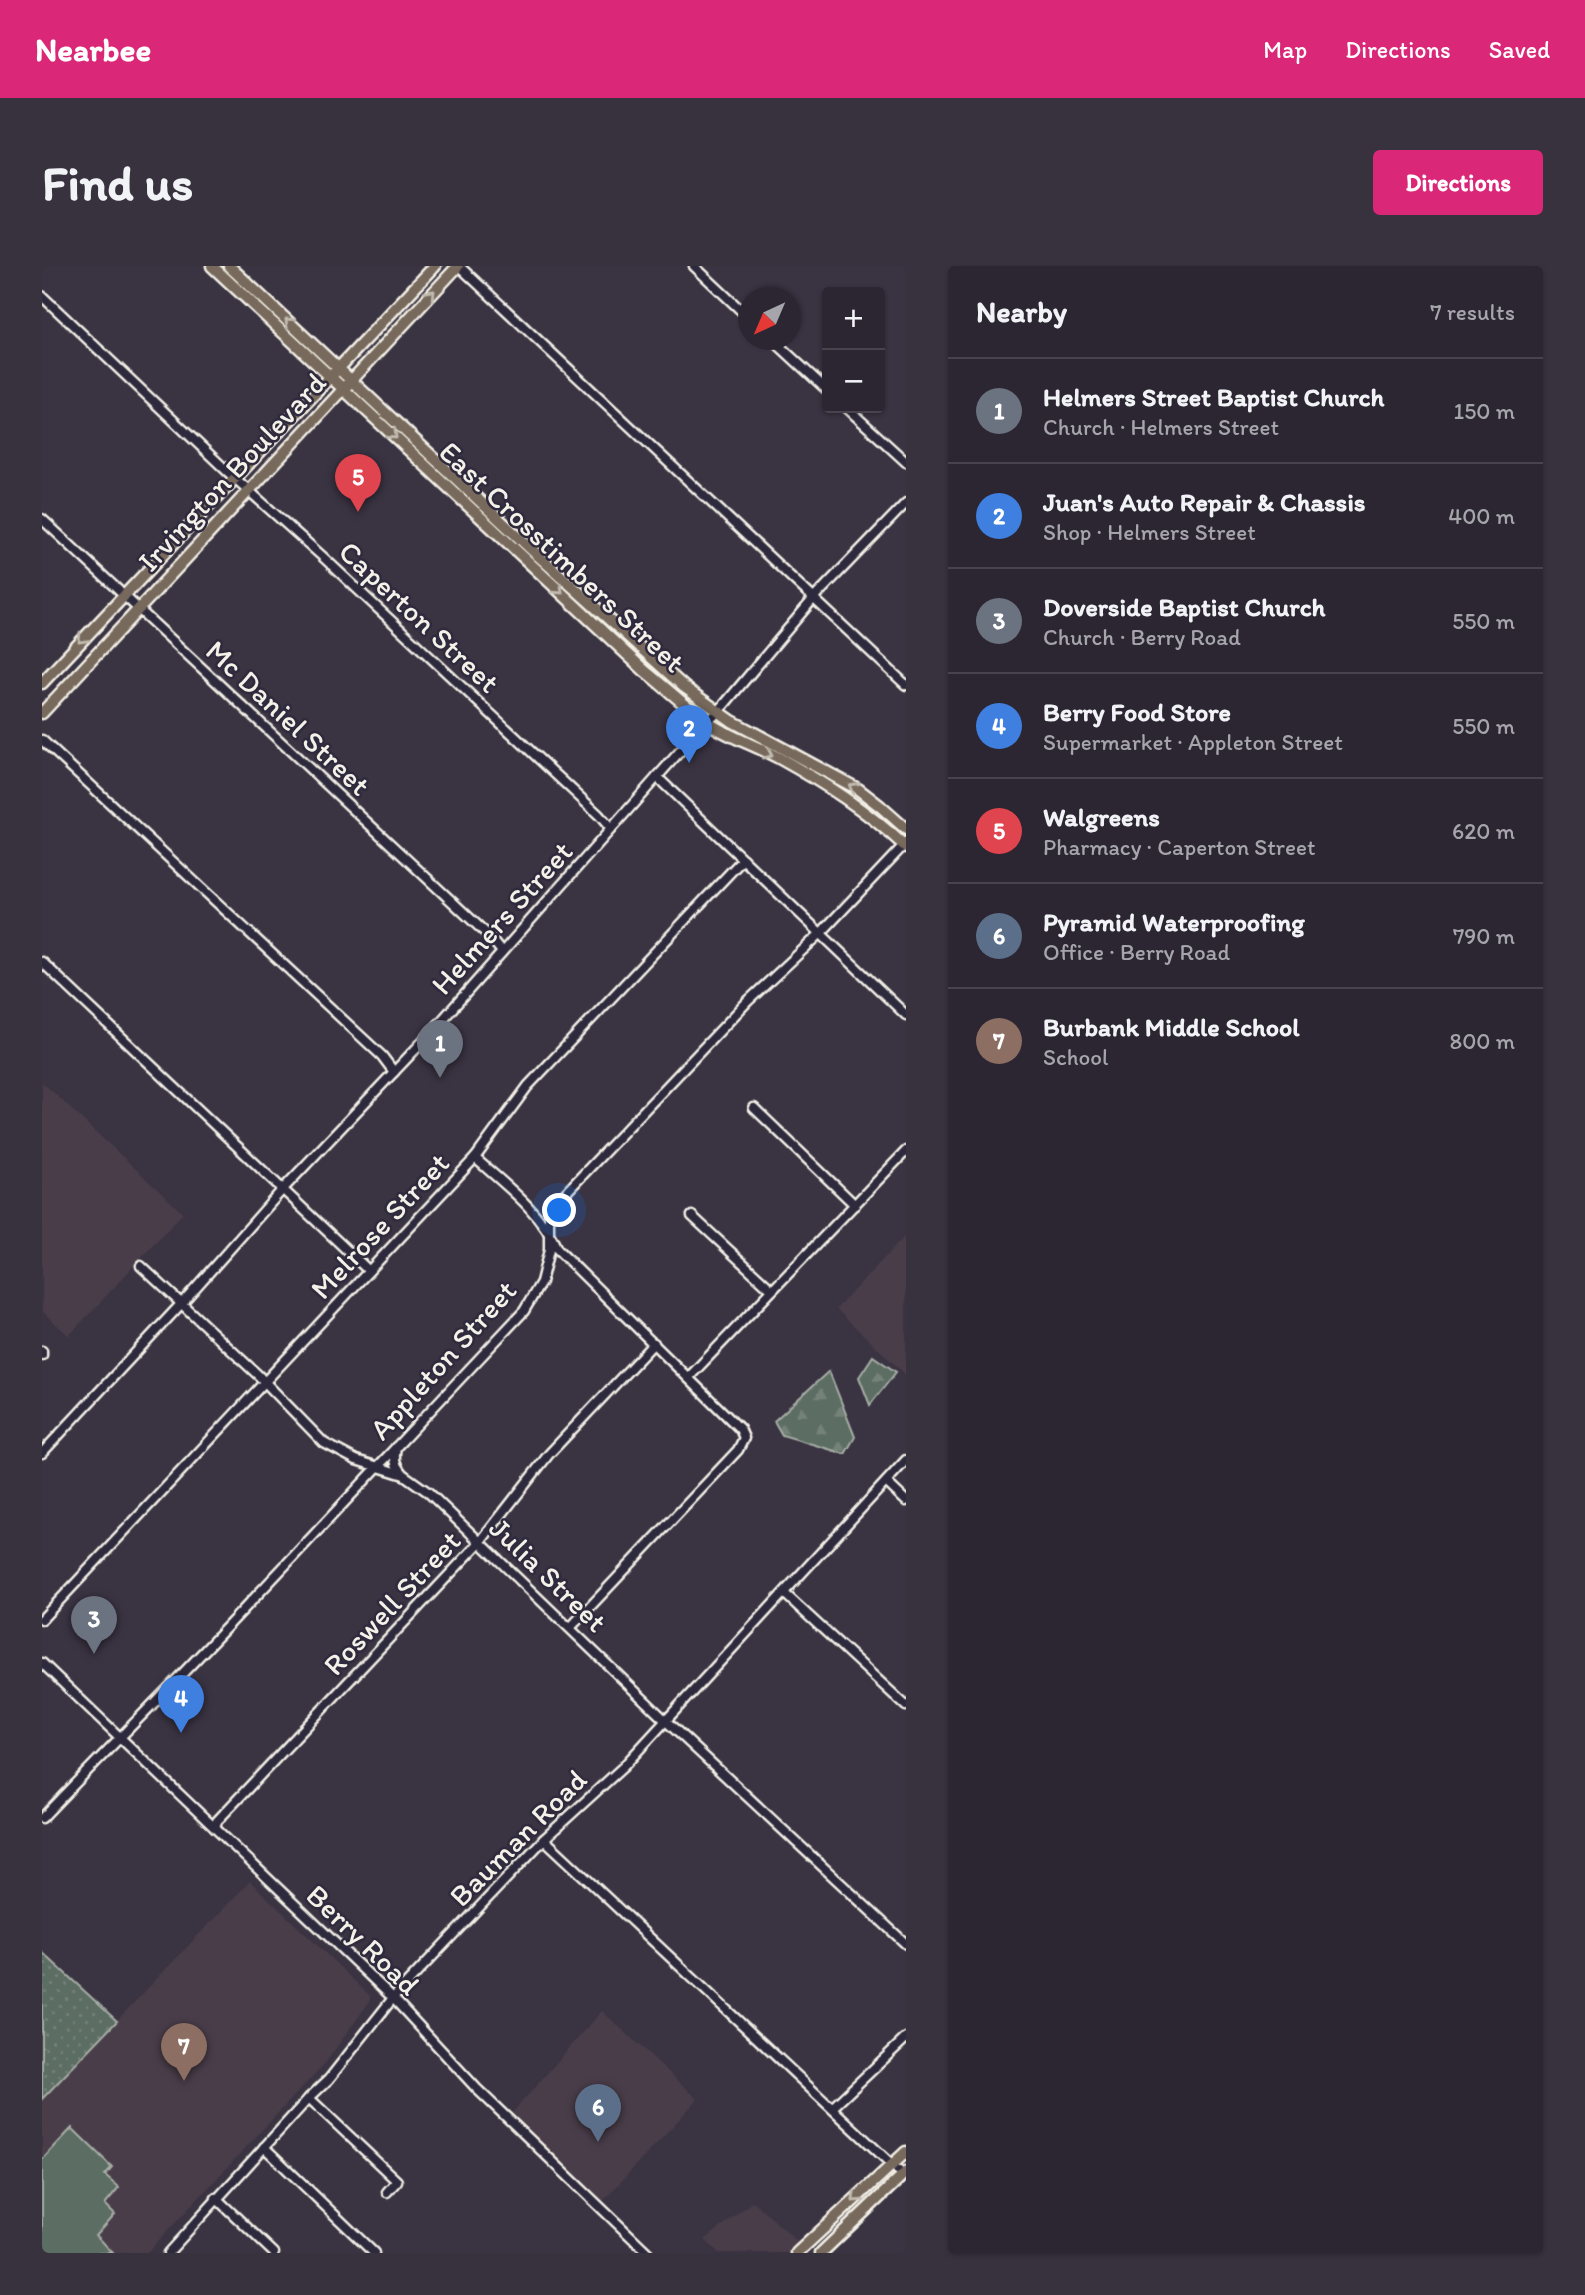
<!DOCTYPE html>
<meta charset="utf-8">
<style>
:root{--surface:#2c2632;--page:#38323e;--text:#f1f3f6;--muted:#a6a5ac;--line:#48434d;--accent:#db2777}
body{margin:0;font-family:Itim,sans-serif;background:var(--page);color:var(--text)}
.controls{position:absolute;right:21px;top:21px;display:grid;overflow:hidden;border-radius:7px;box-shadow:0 2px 5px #0004}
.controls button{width:63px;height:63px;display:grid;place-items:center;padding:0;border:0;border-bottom:2px solid var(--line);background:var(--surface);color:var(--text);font:35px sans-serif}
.compass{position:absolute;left:696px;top:21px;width:63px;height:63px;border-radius:50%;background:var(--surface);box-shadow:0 2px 5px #0004;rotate:224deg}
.you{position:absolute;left:518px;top:945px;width:24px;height:24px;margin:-18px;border:5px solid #fff;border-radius:50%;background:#1a73e8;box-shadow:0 0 0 10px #1a73e833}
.badge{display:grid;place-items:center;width:46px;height:46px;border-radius:50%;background:var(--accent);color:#fff;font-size:23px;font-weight:700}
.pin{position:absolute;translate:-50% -58px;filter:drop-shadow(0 2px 4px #0008)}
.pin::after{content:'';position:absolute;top:37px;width:24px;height:21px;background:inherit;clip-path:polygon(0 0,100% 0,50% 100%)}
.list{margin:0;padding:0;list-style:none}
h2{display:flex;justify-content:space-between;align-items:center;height:91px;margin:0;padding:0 28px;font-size:30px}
h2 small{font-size:23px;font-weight:400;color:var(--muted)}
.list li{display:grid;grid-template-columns:46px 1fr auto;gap:21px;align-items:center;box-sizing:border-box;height:105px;padding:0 28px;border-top:2px solid var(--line)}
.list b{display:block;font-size:26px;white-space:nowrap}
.list p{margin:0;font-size:23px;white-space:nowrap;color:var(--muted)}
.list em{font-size:23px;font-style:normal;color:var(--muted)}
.map{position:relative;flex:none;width:864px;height:1987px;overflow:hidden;border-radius:7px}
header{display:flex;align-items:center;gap:42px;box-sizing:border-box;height:98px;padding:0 35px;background:var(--accent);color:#fff}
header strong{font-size:33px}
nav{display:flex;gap:38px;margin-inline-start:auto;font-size:24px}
.intro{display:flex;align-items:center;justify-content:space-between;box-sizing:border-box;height:168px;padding:0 42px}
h1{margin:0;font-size:49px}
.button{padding:18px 32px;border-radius:7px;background:var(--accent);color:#fff;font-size:24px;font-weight:700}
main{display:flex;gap:42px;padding:0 42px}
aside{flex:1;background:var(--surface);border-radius:7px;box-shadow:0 2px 5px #0004}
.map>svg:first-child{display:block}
</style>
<header>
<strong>Nearbee</strong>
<nav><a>Map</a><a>Directions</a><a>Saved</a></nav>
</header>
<div class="intro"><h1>Find us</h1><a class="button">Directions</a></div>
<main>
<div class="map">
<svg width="864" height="1987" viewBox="0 0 864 1987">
<defs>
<pattern id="grass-dots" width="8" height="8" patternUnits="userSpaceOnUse" patternTransform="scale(1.75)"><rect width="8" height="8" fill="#5c6d64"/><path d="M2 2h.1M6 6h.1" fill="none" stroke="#74827a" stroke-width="1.8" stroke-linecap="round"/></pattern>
<pattern id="forest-firs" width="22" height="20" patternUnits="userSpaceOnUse" patternTransform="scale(1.75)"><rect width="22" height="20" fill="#5c6d64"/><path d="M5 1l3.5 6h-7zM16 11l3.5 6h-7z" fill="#74827a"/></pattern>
</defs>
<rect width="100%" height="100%" fill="#3a3342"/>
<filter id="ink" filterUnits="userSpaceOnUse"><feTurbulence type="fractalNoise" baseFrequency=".0143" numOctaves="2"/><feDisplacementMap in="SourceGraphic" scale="14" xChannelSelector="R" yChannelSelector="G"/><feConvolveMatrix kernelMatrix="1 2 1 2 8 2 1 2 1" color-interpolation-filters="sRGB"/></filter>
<g filter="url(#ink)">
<g fill="#483e48">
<polygon points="0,816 141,947 27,1070 0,1045"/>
<polygon points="864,969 864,1109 794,1043"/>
<polygon points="208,1615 328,1730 328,1735 284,1796 105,1987 0,1987 0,1833"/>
<polygon points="560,1745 656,1833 561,1935 470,1847"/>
<polygon points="711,1935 758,1978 749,1987 677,1987 663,1974"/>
</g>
<polygon fill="url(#grass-dots)" stroke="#a8afa6" stroke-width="2" points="0,1686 75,1755 0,1833"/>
<g fill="url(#forest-firs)" stroke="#a8afa6" stroke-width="2">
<polygon points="831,1090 854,1106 828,1139 817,1111"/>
<polygon points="787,1105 813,1171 803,1188 740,1169 732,1155"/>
</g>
<polygon fill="#5c6d64" stroke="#a8afa6" stroke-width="2" points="30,1862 70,1901 63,1909 77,1921 63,1938 73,1948 54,1969 71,1987 0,1987 0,1894"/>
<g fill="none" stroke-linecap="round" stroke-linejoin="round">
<g stroke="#f4f1e8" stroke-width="13">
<g id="minor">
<polyline points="417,0 864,419"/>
<polyline points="652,0 706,51"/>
<polyline points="0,30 186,206 281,291 557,549 569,563"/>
<polyline points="731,74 785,124"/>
<polyline points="805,142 864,196"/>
<polyline points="0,253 447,670 460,686"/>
<polyline points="0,474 340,790 352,806"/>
<polyline points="615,511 864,749"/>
<polyline points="0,696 326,1004"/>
<polyline points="712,842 813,939"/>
<path d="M 433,892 C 463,919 499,945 515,983 L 698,1163 L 702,1172 L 696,1184 L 528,1362"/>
<polyline points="650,950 730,1024"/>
<polyline points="99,1000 216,1109 282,1177 314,1194 362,1209 386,1226 624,1455 864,1678"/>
<polyline points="0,1085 0,1089"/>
<polyline points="647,1111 864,885"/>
<path d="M 354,1181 C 352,1191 352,1199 360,1207"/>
<polyline points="0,1187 139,1038 241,923 387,769 615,511 659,462 676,446 772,332 864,237"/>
<polyline points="844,1216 864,1235"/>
<polyline points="743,1328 864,1440"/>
<polyline points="0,1353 433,892 486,820 701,593"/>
<polyline points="0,1397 351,1732 435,1823 606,1987"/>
<path d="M 0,1552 C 53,1496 109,1441 162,1385 C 270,1272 375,1158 482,1045 L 499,1016 L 507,984 L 507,950 L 515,936 L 706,735 L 778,668 L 864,577"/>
<polyline points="173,1562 175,1555 439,1275 507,1188 612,1077"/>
<polyline points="502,1573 861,1909"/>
<polyline points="267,1832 355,1915 345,1926"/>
<polyline points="790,1842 864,1772"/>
<polyline points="222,1881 332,1987"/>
<polyline points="174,1932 232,1987"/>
<polyline points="126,1987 267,1832 287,1813 351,1732 502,1573 581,1501 864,1194"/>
</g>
</g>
<g stroke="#f4f1e8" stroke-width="15">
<g id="major">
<path d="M 170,0 L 603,405 C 623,421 643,440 665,456 C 687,471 713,479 737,492 C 784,518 824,544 864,581"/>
<polyline points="187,0 490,284 642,421 690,455 816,523 838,540 864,563"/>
<polyline points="0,417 393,0"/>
<polyline points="0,447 416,0"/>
<polyline points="755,1987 864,1886"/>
<polyline points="779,1987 864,1906"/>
</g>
</g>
<use href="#minor" stroke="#2f2a3d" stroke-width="8"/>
<use href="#major" stroke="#77695c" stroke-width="10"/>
</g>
<defs><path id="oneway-chevron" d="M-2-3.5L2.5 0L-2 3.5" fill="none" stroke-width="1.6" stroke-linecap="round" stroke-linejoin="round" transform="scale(1.75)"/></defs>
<g stroke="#c2bbb0">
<use href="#oneway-chevron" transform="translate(389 28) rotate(-46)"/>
<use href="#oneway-chevron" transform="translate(247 56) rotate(-137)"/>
<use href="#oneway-chevron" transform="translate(351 169) rotate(43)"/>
<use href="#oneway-chevron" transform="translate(517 324) rotate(43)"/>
<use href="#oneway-chevron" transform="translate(40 373) rotate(133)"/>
<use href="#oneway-chevron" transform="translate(726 488) rotate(24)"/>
<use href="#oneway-chevron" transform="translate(811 521) rotate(-149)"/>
<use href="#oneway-chevron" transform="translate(814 1932) rotate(137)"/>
</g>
</g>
<g text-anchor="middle" stroke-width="5" stroke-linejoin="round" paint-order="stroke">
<g font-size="30" fill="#f4f1e8" stroke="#2f2a3d">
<text transform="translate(190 206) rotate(-47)" y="10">Irvington Boulevard</text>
<text transform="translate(520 291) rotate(43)" y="10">East Crosstimbers Street</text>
<text transform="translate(377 351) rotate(43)" y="10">Caperton Street</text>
<text transform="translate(246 452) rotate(43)" y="10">Mc Daniel Street</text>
<text transform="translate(460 652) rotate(-48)" y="10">Helmers Street</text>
<text transform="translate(338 960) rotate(-47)" y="10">Melrose Street</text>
<text transform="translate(401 1094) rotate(-48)" y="10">Appleton Street</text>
<text transform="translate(506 1309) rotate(44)" y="10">Julia Street</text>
<text transform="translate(350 1337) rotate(-47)" y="10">Roswell Street</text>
<text transform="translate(476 1572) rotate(-45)" y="10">Bauman Road</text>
<text transform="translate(321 1674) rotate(44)" y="10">Berry Road</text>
</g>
</g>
</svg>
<div class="controls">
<button>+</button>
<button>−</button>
</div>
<svg class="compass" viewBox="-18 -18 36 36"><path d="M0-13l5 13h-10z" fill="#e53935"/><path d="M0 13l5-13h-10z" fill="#a6a5ac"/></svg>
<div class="you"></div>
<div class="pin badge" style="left:398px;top:812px;background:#6b7280">1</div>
<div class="pin badge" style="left:647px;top:497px;background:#3f7fe0">2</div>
<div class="pin badge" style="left:52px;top:1388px;background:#6b7280">3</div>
<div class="pin badge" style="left:139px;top:1467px;background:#3f7fe0">4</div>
<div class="pin badge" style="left:316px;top:246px;background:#e0444e">5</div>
<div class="pin badge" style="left:556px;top:1876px;background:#5c6f8a">6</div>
<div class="pin badge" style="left:142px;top:1815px;background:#8d6e63">7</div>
</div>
<aside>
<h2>Nearby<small>7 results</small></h2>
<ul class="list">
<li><span class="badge" style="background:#6b7280">1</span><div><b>Helmers Street Baptist Church</b><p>Church · Helmers Street</p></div><em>150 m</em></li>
<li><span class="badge" style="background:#3f7fe0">2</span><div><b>Juan's Auto Repair &amp; Chassis</b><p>Shop · Helmers Street</p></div><em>400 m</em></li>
<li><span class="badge" style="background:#6b7280">3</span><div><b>Doverside Baptist Church</b><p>Church · Berry Road</p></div><em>550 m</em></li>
<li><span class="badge" style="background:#3f7fe0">4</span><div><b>Berry Food Store</b><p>Supermarket · Appleton Street</p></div><em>550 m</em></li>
<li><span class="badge" style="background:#e0444e">5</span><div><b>Walgreens</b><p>Pharmacy · Caperton Street</p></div><em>620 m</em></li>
<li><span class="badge" style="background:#5c6f8a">6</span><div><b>Pyramid Waterproofing</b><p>Office · Berry Road</p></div><em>790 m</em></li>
<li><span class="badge" style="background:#8d6e63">7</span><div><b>Burbank Middle School</b><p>School</p></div><em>800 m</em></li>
</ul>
</aside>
</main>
